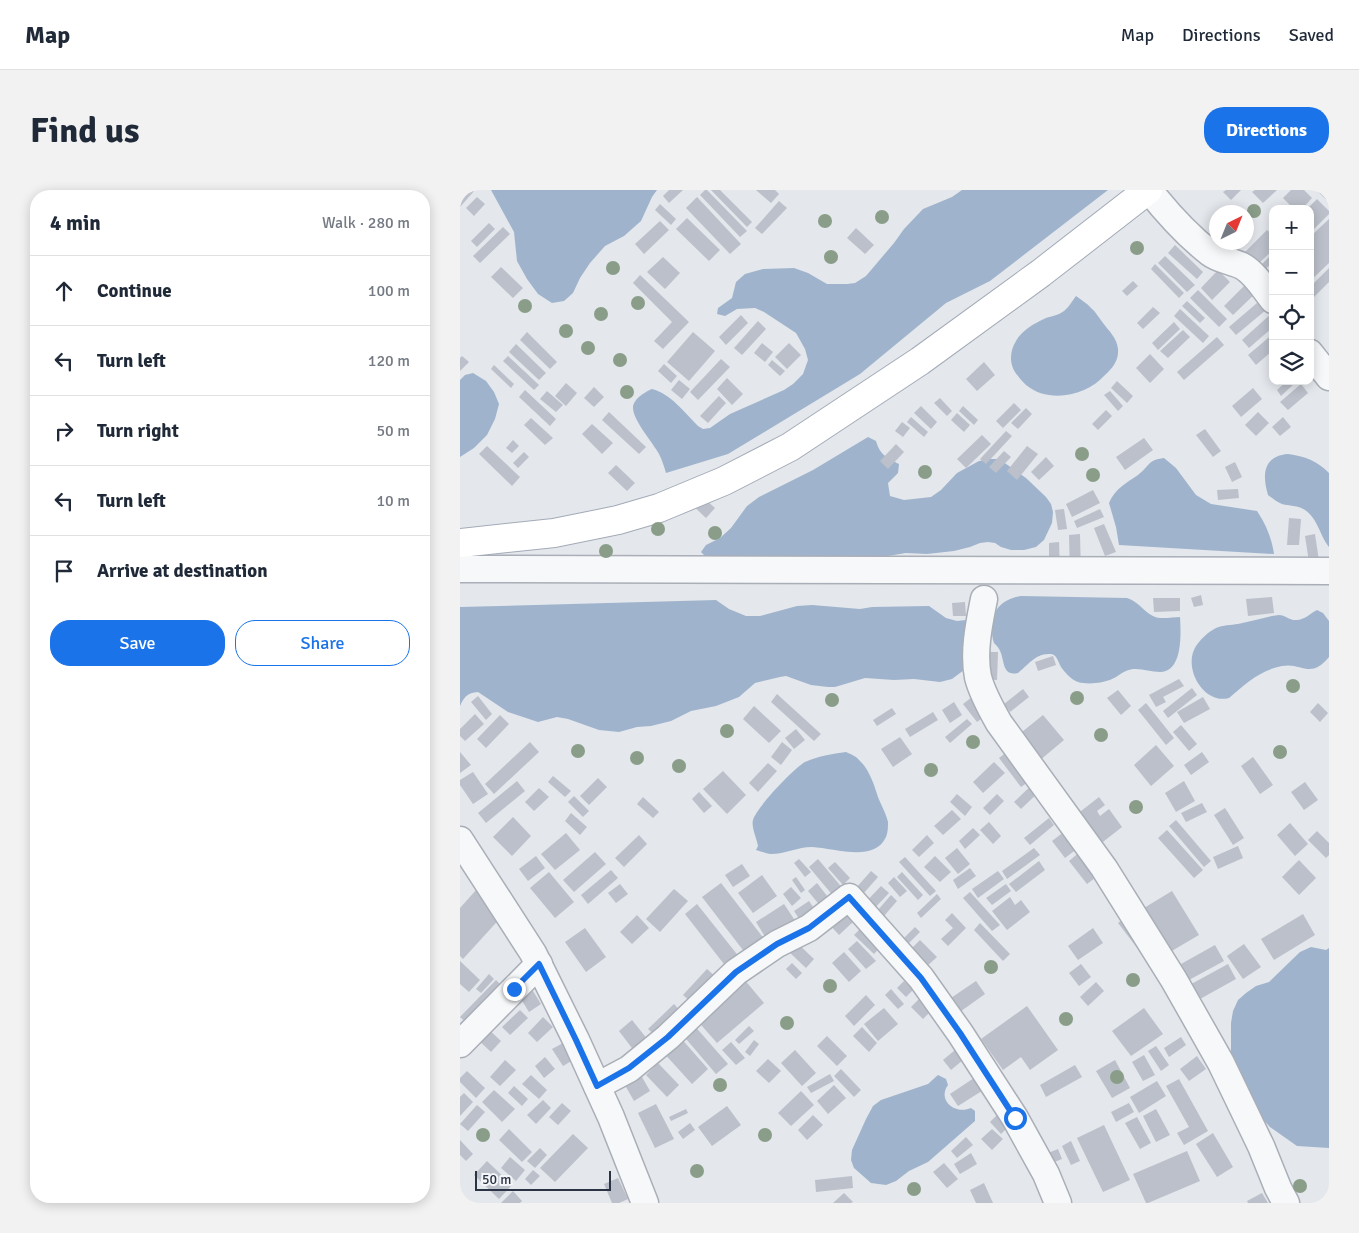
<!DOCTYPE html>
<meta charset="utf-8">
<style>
:root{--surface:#fff;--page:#f2f2f3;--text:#1f2937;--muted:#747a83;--line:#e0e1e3;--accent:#1a73e8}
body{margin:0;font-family:Signika,sans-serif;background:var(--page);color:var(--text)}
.controls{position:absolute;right:15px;top:15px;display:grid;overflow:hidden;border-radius:10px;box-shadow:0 2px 12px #0003}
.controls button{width:45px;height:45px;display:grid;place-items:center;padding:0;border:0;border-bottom:1px solid var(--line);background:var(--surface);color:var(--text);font:25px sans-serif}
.compass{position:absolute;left:749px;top:15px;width:45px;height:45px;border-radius:50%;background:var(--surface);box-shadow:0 2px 12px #0003;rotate:43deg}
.scale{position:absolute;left:15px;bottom:12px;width:136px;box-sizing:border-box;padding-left:5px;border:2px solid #2b3445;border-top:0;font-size:14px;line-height:18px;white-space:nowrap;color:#2b3445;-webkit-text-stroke:4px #f4f6f9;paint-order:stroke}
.stop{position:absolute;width:15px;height:15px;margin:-11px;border:4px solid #1a73e8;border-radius:50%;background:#fff}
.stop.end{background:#1a73e8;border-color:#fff;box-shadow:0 1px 5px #0008}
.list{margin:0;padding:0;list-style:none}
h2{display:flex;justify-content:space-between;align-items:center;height:65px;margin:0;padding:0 20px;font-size:21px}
h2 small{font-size:16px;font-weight:400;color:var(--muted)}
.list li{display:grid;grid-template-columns:32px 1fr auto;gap:15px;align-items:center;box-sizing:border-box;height:70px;padding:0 20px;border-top:1px solid var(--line)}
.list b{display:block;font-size:19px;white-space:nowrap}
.list em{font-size:16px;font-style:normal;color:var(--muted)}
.actions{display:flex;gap:10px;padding:15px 20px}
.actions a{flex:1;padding:11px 0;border:1px solid var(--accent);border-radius:20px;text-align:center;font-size:18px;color:var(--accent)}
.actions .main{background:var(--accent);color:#fff}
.icon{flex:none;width:28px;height:28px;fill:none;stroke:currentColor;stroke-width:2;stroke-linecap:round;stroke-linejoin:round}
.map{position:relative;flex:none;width:869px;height:1013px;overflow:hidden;border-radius:20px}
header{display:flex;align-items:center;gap:30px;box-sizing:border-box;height:70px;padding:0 25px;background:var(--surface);border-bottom:1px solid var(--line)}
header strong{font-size:24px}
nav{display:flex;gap:28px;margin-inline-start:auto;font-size:18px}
.intro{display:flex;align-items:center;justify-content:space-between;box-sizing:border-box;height:120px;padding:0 30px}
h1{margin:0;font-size:35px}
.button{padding:12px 22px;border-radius:20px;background:var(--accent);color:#fff;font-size:18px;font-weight:700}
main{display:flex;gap:30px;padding:0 30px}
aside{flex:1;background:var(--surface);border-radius:20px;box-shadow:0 2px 12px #0003}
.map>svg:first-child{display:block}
</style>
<header>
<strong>Map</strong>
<nav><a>Map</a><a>Directions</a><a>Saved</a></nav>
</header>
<div class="intro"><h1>Find us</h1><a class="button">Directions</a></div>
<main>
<aside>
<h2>4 min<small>Walk · 280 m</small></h2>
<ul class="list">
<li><svg class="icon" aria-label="ahead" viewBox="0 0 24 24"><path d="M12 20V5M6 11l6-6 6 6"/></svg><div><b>Continue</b></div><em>100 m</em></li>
<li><svg class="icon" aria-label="left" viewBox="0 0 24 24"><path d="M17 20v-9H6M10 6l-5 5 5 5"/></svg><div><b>Turn left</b></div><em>120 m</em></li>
<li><svg class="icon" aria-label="right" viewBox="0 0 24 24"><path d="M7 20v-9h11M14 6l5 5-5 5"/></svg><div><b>Turn right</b></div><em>50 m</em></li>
<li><svg class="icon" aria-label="left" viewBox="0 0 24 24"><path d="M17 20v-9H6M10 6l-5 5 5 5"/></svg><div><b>Turn left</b></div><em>10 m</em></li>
<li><svg class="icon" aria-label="arrive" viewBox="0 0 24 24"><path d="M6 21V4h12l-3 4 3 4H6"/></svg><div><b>Arrive at destination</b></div></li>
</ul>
<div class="actions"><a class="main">Save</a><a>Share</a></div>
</aside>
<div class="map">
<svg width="869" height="1013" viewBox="0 0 869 1013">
<rect width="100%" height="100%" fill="#e4e7ec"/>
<g fill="#9fb4cc">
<polygon points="31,0 197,0 192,7 181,31 164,46 145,56 130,73 120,88 113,103 104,111 92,113 78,104 67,89 57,71 54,42"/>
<path d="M 502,0 L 648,0 L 530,91 L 486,113 L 400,184 L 268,264 L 206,283 C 204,276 202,270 199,264 C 193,253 173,230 173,218 C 173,209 185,202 192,199 C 211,204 224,222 238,236 L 243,239 L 250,238 L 270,224 L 324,200 L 333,194 L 343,184 L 348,170 L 345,159 L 336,143 L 304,122 L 295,118 L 277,119 L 265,126 L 257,124 L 258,118 L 272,108 L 276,92 L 285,84 L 303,79 L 334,78 L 348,83 L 367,94 L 387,94 L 395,93 L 406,86 L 434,53 L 444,39 L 463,19 L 492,7 Z"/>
<path d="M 616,106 C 621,110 627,113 631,118 C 636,122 639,128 643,133 C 649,141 657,148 658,159 C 659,170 653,178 645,185 C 626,206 589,214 566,195 C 563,192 560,189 558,186 C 549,176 549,162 556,151 C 562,140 575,133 586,128 C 592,126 599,125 604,121 C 609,117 612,111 616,106 Z"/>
<polygon points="13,183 26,191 34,202 39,214 35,229 27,245 14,258 0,267 0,190 5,185"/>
<path d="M 408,247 L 416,251 C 420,265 427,268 439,274 L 438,283 L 428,293 L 430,306 L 444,310 L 471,307 L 481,300 L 497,283 L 519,271 L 530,269 L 539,269 L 566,288 L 586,307 L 591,314 L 593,322 L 592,333 L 584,350 L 576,357 L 564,360 L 551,360 L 541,357 L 535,353 L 528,352 L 520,353 L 510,357 L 494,361 L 467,364 L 446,363 L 428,366 L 388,366 L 355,370 L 246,367 L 241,362 L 246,355 L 260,348 L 271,338 L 287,316 L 299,307 L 353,280 Z"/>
<path d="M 828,264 C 845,266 857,271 869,283 L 869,357 C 860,346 858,329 845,320 C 838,315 829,316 822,314 C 817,312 812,308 808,305 C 802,285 803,266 828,264 Z"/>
<path d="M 704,268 L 716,278 L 736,305 L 751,314 L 797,321 C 806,334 812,349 814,364 L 659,355 L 656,337 L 649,313 C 655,299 666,293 678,285 C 690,276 687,270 704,268 Z"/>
<path d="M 561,406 L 667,408 C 678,411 683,421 693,426 C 700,430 712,427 720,427 C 721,443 723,482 700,482 C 688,482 677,476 666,481 C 661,483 657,487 652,489 C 643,493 628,495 618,492 C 612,490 605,483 601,477 C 598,472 597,464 590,464 C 576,463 568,475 558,483 C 541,487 545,468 539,459 C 538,457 536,455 534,453 C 532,448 532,443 532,437 C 532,419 543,409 561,406 Z"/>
<path d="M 256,410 L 269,419 L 286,426 L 300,426 L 337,416 L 352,415 L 400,419 L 412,417 L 469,416 L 486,428 L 497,431 L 506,430 L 510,431 L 506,476 L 504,480 L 492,489 L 480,492 L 454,489 L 434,490 L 405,488 L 375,497 L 368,497 L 351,495 L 326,486 L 320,487 L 295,493 L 279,507 L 256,516 L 231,521 L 211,531 L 191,536 L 177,537 L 159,542 L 139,540 L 108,529 L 97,527 L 78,532 L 48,522 L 18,502 C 7,503 4,507 0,516 L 0,417 Z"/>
<path d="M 857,420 L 863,423 L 869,431 L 869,467 C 850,490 842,472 822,476 C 800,480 785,494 769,508 C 744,515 722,478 736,456 C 741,449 748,442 756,438 C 763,435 771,435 778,434 C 790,431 801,429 812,426 C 814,426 817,425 819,425 C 825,425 830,431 837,430 C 844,430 851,423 857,420 Z"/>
<path d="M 386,562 C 390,564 396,566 399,570 C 409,579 414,594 418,607 C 421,615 426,623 428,632 C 428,637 428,642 426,647 C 414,673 375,658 352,657 C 338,657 325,664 311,664 C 306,664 301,661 296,660 L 298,656 C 297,649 291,637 293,630 C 296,618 334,578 345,572 C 358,566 372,564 386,562 Z"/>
<polygon points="851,757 866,760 869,758 869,958 837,956 810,937 792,918 771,867 771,833 773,821 778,810 786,803 796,796 809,792 840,762"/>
<path d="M 478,885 L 486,889 L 488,895 C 477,910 495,925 511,918 L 515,921 L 515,931 L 468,972 L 449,981 L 436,991 L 426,995 L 411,993 L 394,978 L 391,970 L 392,960 L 406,929 L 413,916 L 421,910 L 468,894 Z"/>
</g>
<g fill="#bbc0ca">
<polygon points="0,0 15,0 0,17"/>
<polygon points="209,0 223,0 209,13 203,6"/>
<polygon points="245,0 247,0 287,41 280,47 240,5"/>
<polygon points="251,0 260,0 292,32 287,37"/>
<polygon points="296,0 315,0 319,4 311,13"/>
<polygon points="766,0 781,0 771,10 763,2"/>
<polygon points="795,0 817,0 803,13 792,2"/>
<polygon points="831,0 844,0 852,8 842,19 826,19 830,15 823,8"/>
<polygon points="856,0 869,0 869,12"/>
<polygon points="17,7 25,14 14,26 6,18"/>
<polygon points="237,7 281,54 270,64 226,18"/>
<polygon points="857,9 869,21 869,24 850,43 850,19 847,19"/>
<polygon points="319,11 327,18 302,44 295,38"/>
<polygon points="200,14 216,29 211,35 195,20"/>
<polygon points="227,28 260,60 249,71 216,39"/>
<polygon points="869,29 869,73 850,91 850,47"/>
<polygon points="200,31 209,40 184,64 175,54"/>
<polygon points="29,33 35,39 17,57 11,51"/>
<polygon points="43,37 50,44 20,73 13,66"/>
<polygon points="396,38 414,55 405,64 387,48"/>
<polygon points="807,40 813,45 813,60 798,74 785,62"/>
<polygon points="715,55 743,82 737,89 708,63"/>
<polygon points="813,63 813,72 803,81 799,77"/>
<polygon points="705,66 735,95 727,102 698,73"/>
<polygon points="203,67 220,83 205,99 187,82"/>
<polygon points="695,74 724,103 719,108 691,79"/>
<polygon points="41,77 63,98 53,108 31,87"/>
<polygon points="869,78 869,92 850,111 850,97"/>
<polygon points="758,80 770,92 752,110 741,98"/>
<polygon points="180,85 229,132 203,159 194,151 212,132 173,93"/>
<polygon points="791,89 800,99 773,125 764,116"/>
<polygon points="673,91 678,96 667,106 662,101"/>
<polygon points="738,100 767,129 759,137 730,108"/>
<polygon points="804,107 812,115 776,145 769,137"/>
<polygon points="727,111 745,128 740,133 722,116"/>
<polygon points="693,117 700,123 683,139 677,133"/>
<polygon points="720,119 749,146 743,153 714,126"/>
<polygon points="813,122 813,137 789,158 782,150"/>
<polygon points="281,125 288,133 266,155 259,147"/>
<polygon points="298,131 306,139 282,165 274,158"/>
<polygon points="714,132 720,139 698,160 692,153"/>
<polygon points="723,140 730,147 708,168 700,161"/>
<polygon points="67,142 97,172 90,179 60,150"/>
<polygon points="233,142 255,161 229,191 207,172"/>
<polygon points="813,144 813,160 796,175 788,165"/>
<polygon points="757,147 764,155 724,190 717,182"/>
<polygon points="302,153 313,162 305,172 294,163"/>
<polygon points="329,153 341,165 327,179 315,167"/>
<polygon points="56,154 86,183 79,190 49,162"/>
<polygon points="690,164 704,179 690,193 676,178"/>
<polygon points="2,166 9,172 0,181 0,168"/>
<polygon points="48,166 79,195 74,200 43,171"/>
<polygon points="261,169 270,177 238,210 230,202"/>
<polygon points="312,170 325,181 320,186 308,175"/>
<polygon points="524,172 535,185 517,201 506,189"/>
<polygon points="204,174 217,186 211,193 198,181"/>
<polygon points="34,175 54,194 51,198 31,179"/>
<polygon points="267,188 283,204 272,215 257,199"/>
<polygon points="219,190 230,199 222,209 211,200"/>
<polygon points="657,191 673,206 667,213 651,198"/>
<polygon points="827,191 837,191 821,206 817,200"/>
<polygon points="106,193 117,203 106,216 95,206"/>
<polygon points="841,194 848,203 828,220 820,212"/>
<polygon points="134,197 144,207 134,217 124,208"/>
<polygon points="793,198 802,209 781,227 772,216"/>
<polygon points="65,200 96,229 90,236 59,207"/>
<polygon points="87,201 103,215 96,222 80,209"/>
<polygon points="650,201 663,216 658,221 644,205"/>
<polygon points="259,206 266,213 248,233 240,226"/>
<polygon points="480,208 492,221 487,226 474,213"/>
<polygon points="554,213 561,220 543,238 536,231"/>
<polygon points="461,216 477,232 471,239 454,223"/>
<polygon points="503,216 518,230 514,235 499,221"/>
<polygon points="566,218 572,224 558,239 551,233"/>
<polygon points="646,220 652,226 638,240 632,234"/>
<polygon points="149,222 186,257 179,264 142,230"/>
<polygon points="798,222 809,233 796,246 785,235"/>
<polygon points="497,223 510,235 504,242 491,230"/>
<polygon points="451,227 468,242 464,247 447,232"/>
<polygon points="823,227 831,237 820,246 812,237"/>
<polygon points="71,228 93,248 85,255 64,235"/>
<polygon points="442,232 450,238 443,247 435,241"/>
<polygon points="132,234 153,253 142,264 122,244"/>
<polygon points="745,239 761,261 753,267 736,245"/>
<polygon points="546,241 552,246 526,274 520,269"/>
<polygon points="522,245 531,254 506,278 497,269"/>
<polygon points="684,248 693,260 665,280 656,267"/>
<polygon points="53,250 59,256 52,263 46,258"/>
<polygon points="436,254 444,262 428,279 420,271"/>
<polygon points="27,256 60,287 52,296 19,264"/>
<polygon points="567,256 578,264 557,290 547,281"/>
<polygon points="544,261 551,267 536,283 529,277"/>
<polygon points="64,262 69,267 58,278 53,273"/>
<polygon points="586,267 594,276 579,290 571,282"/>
<polygon points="775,272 782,287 772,292 765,277"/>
<polygon points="156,275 175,293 167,301 148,283"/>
<polygon points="778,299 779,308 758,310 757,300"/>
<polygon points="633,300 640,313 612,327 606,314"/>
<polygon points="238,303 255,318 246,328 229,312"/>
<polygon points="604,319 607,339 598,340 595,320"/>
<polygon points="640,319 644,327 617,338 614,331"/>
<polygon points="829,328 841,329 839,355 827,355"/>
<polygon points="644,334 656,362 645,366 634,338"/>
<polygon points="620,344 621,385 610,385 609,345"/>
<polygon points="855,344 859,371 849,372 845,346"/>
<polygon points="599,352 600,383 589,371 589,353"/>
<polygon points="741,405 743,415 734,417 731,408"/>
<polygon points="812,407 814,423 788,426 786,409"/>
<polygon points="693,408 720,408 720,421 694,422"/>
<polygon points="505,412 506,426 493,426 492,413"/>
<polygon points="519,462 538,462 537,490 518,489"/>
<polygon points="593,466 596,475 578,481 575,472"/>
<polygon points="719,489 724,496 703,507 706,512 696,517 689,505"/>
<polygon points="732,498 737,505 708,528 703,521"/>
<polygon points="563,499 569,507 550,522 544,514"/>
<polygon points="658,500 671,516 661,525 647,508"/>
<polygon points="317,504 361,544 354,551 311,512"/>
<polygon points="18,506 32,524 26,530 11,512"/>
<polygon points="512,507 525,526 517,532 503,514"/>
<polygon points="743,507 750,519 724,533 717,522"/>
<polygon points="494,512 502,525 490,533 482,520"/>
<polygon points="686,513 714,548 706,555 678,520"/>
<polygon points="858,513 868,523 860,532 850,522"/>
<polygon points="294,516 321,541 309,553 283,529"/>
<polygon points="432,518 436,524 417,536 413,530"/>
<polygon points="473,522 478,530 450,547 445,539"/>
<polygon points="15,524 24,534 5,551 0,546 0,539"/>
<polygon points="40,525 49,534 26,558 17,549"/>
<polygon points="583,525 604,550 579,571 557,546"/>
<polygon points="507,529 512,534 490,553 485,547"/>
<polygon points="721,535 737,554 729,561 713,542"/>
<polygon points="336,539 345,550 334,559 325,548"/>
<polygon points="440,547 452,564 433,577 421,559"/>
<polygon points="70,552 79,562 34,604 25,594"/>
<polygon points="322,552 332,560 321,575 311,567"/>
<polygon points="696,555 714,576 691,596 674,575"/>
<polygon points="552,558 574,588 561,597 539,568"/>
<polygon points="0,562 11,575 0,583"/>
<polygon points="742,562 749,572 731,585 724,575"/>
<polygon points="793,567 813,595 800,604 781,576"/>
<polygon points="534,572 545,583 523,603 513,592"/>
<polygon points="308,573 317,581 298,602 289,593"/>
<polygon points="263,581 286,605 267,624 243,599"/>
<polygon points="13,582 28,604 13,614 0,595 0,590"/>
<polygon points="93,586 111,601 105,607 88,592"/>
<polygon points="138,588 147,597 129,615 120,606"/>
<polygon points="57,591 65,601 26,633 18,623"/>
<polygon points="724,591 735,611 716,622 705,603"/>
<polygon points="575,592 582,599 561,619 554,612"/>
<polygon points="845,592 858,610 844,620 831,602"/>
<polygon points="79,598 89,607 74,621 65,612"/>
<polygon points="239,602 252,616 244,623 232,609"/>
<polygon points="497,604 512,617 505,626 490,612"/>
<polygon points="537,604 544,611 530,625 523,618"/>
<polygon points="114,606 129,621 123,627 108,612"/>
<polygon points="183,607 199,622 193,628 177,614"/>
<polygon points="639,607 645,615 637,621 640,626 649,619 662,637 639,655 616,625"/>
<polygon points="742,613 747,622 726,632 721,623"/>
<polygon points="765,618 784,648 773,655 754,625"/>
<polygon points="492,620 501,629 483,645 474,636"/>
<polygon points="111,623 127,637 120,645 105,631"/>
<polygon points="53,627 71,646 52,666 33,647"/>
<polygon points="589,628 594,635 570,655 564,648"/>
<polygon points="716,630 751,671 744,677 709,636"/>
<polygon points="529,632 541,646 533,654 520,640"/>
<polygon points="830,633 848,654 835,666 817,645"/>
<polygon points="513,638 520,645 505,659 499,651"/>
<polygon points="707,640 743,680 734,688 698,648"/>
<polygon points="605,641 618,658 605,668 592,651"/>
<polygon points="857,641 869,653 869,665 866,668 848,650"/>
<polygon points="106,643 120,660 95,680 81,664"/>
<polygon points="179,645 187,654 164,677 155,668"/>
<polygon points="467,645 474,653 459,667 452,660"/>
<polygon points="778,656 783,668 758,679 753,667"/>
<polygon points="497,658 510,674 498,684 485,668"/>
<polygon points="574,658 580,665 547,689 542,681"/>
<polygon points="621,661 639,685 627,694 609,671"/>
<polygon points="135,662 146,674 114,702 103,690"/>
<polygon points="76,666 85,678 68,691 59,679"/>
<polygon points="475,666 491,682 480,692 464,677"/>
<polygon points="445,667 476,701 470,706 439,672"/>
<polygon points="339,669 351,682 345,687 334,673"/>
<polygon points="358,669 384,700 375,708 349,677"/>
<polygon points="839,670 856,688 839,705 822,687"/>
<polygon points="579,671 585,680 556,702 549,694"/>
<polygon points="375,672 390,688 383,695 368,678"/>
<polygon points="282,674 290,686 273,697 265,685"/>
<polygon points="510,678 516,686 498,699 493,690"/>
<polygon points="151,680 158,688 128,714 121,705"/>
<polygon points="411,681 418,687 403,704 396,698"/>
<polygon points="538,681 544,689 518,708 512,699"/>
<polygon points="89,682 114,712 95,728 70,698"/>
<polygon points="442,682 463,705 458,710 437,687"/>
<polygon points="302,685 317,706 293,723 278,703"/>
<polygon points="336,687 345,700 341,703 332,690"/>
<polygon points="434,687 447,701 440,707 428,693"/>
<polygon points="261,693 305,750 286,764 242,707"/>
<polygon points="357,693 371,711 362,718 348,701"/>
<polygon points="160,694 168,704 156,713 148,703"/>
<polygon points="546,694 551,701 532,715 526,708"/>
<polygon points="421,696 429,703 410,723 402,716"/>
<polygon points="331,697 341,708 332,716 323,704"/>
<polygon points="17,699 44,724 3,769 0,766 0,718"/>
<polygon points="214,699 228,711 200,742 186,729"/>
<polygon points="712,701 739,745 710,762 684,718"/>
<polygon points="510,702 540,735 532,741 503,708"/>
<polygon points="477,704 481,709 461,728 457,723"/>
<polygon points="431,705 437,711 424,726 418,720"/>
<polygon points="550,707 555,715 561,710 570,722 547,740 532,721"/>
<polygon points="349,711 359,726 344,736 334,721"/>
<polygon points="237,714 280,768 267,778 225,724"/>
<polygon points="324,714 338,735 309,753 296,732"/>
<polygon points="383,719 394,731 379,745 368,733"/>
<polygon points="492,723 506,738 488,756 481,749 493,738 485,730"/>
<polygon points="843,724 855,745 814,770 801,749"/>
<polygon points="177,725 189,738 172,754 160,742"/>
<polygon points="668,726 687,751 678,759 658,733"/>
<polygon points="520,733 550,764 543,771 514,740"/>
<polygon points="402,737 421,756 414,764 394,745"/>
<polygon points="455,737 460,742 442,760 437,755"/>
<polygon points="125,738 146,767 126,782 105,752"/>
<polygon points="633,738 643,753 618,770 608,756"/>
<polygon points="460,750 477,767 465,778 449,761"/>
<polygon points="335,751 354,769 346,778 327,760"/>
<polygon points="397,751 416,771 406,779 388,759"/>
<polygon points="784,754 801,777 783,789 767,766"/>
<polygon points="755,755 764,771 729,790 721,774"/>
<polygon points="384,762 401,781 389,792 372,773"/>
<polygon points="0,771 20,790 9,802 0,794"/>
<polygon points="332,773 342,783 336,789 326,779"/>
<polygon points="621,774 631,787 619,796 609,783"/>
<polygon points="768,774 776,789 722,819 713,804"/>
<polygon points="247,779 257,788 233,814 223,805"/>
<polygon points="29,784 34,789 21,803 16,799"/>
<polygon points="283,788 304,813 257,853 235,828"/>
<polygon points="36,790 45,799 9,835 0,827"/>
<polygon points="444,791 453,800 446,807 437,798"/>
<polygon points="516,791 525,804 497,824 488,810"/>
<polygon points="636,792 644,801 628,816 620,807"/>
<polygon points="68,793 81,814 69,822 56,801"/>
<polygon points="431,799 444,814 438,819 425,805"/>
<polygon points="406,805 415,815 394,836 385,826"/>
<polygon points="461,807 473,819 463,829 451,817"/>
<polygon points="214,814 223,824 198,848 188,839"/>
<polygon points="567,816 598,860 570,880 561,867 543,880 521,849"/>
<polygon points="424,818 438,834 418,851 404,834"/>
<polygon points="684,818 703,844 671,866 652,841"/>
<polygon points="60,820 68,828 50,845 42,837"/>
<polygon points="83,827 93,837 77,852 68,843"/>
<polygon points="172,830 192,855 178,866 159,841"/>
<polygon points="232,833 268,874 256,884 221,843"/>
<polygon points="24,835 41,851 31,862 14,846"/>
<polygon points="289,836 294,841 279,854 275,850"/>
<polygon points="402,837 417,853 409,862 393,846"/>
<polygon points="219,846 248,879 232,894 202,861"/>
<polygon points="367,846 387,866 377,876 357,856"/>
<polygon points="721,847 726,855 709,867 704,858"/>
<polygon points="294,850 299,854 290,866 285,862"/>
<polygon points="271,852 285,868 276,875 262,860"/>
<polygon points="103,853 113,870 103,876 92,859"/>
<polygon points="501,855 509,865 491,880 483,870"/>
<polygon points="696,856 709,875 701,881 688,861"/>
<polygon points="335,860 356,883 342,896 321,873"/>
<polygon points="684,865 695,885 683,891 672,872"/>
<polygon points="737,866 746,879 729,891 720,879"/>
<polygon points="85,867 95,879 84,888 75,876"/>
<polygon points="308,869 321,881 309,893 296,881"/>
<polygon points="45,870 56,880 40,896 30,887"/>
<polygon points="655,870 670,898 652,908 636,881"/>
<polygon points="198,873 219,895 207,907 186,885"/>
<polygon points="615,875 622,887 586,907 580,895"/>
<polygon points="381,879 401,900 394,907 374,886"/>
<polygon points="178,880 190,901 174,911 162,890"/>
<polygon points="7,881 25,898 16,908 0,892 0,888"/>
<polygon points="370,884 374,891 351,903 347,897"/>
<polygon points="71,885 87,900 79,909 62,894"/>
<polygon points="517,886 525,899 498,916 490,904"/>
<polygon points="719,889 748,941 724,955 717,943 729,937 706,896"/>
<polygon points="697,891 706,906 679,923 670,907"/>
<polygon points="374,895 386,908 368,924 357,911"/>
<polygon points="54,896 68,909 62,916 48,903"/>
<polygon points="34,900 55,919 42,932 22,912"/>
<polygon points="341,901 354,915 331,936 318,923"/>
<polygon points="4,903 13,912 0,926 0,907"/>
<polygon points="83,910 91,918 76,934 67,925"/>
<polygon points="102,913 111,921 98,935 89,927"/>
<polygon points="669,913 674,922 656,932 651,922"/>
<polygon points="196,914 214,949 195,958 178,923"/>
<polygon points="17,915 25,922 8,941 0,934"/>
<polygon points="267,916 281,935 252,956 238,937"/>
<polygon points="226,919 228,923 211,931 209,927"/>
<polygon points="696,919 710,945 696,952 683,926"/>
<polygon points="539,923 550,935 541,944 530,932"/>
<polygon points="353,925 363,935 347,950 338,940"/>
<polygon points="677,927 691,953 680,959 665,933"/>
<polygon points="230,933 235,940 223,949 218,942"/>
<polygon points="644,935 670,990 643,1002 617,948"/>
<polygon points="49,939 72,962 62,972 39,950"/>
<polygon points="532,939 543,949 532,960 521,949"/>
<polygon points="753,943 773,977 757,987 736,954"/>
<polygon points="113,944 128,958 95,992 80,978"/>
<polygon points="506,947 513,955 497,968 491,961"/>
<polygon points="0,950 13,964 6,971 0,965"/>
<polygon points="611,951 620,971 611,975 602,956"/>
<polygon points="80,958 87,965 75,978 67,971"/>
<polygon points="598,959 602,969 587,975 583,965"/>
<polygon points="727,961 740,991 688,1013 686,1013 673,984"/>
<polygon points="511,963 517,974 500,984 494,974"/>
<polygon points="50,967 65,980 56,991 41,978"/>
<polygon points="27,971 52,995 39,1009 14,985"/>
<polygon points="484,973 498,989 487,998 473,982"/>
<polygon points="73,980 80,986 71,995 65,989"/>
<polygon points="392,986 393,998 356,1002 355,990"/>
<polygon points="158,988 168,1009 159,1013 152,1013 144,994"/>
<polygon points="524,993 533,1013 516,1013 510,1000"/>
<polygon points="53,1001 62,1011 60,1013 41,1013"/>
<polygon points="384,1003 393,1012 391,1013 373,1013"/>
<polygon points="802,1003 808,1013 788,1013 787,1011"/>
</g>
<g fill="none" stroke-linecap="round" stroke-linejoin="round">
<g stroke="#a9aeb7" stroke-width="29">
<g id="minor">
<path d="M 689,0 C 707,23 727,45 750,63 C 759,70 772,71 782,76 C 795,83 804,99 813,110"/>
<polyline points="850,163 869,187"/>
<polyline points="0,379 869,381"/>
<path d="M 524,409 C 519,434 513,462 518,487 C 522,503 531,519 539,533 L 644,678 L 714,790 L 761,873 L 801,956 L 818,998 L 826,1013"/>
<polyline points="0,650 73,763 116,850 151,927 185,1013"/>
<polyline points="0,854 79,774"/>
<polyline points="137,896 169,879 208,847 276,782 317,754 349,738 389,707 461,788 500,843 555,928 586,984 598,1013"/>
</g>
</g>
<g stroke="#a3abb8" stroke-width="30">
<polyline id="major" points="0,353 94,343 158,330 199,318 264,291 330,257 460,171 581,83 688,0"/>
</g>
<use href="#minor" stroke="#f7f8fa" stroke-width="26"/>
<use href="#major" stroke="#fff" stroke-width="28"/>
</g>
<g fill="#899d89">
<circle cx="794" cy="21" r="7"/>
<circle cx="422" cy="27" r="7"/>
<circle cx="365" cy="31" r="7"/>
<circle cx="677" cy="58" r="7"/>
<circle cx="371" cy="67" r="7"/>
<circle cx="153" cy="78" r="7"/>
<circle cx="178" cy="113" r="7"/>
<circle cx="65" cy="116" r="7"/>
<circle cx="141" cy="124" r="7"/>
<circle cx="106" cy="141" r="7"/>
<circle cx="128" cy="158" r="7"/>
<circle cx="160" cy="170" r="7"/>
<circle cx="167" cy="202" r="7"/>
<circle cx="622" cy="264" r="7"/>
<circle cx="465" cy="282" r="7"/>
<circle cx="633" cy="285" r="7"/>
<circle cx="198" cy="339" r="7"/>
<circle cx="255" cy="343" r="7"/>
<circle cx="146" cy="361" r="7"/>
<circle cx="833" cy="496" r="7"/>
<circle cx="617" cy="508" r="7"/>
<circle cx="372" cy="510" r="7"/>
<circle cx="267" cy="541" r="7"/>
<circle cx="641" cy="545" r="7"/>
<circle cx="513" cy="552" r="7"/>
<circle cx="118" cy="561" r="7"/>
<circle cx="820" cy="562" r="7"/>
<circle cx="177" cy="568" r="7"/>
<circle cx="219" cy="576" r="7"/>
<circle cx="471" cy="580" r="7"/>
<circle cx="676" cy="617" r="7"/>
<circle cx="531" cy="777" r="7"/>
<circle cx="673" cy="790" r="7"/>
<circle cx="370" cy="796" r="7"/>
<circle cx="606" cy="829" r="7"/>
<circle cx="327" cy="833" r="7"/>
<circle cx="657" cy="887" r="7"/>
<circle cx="260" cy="895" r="7"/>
<circle cx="23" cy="945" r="7"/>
<circle cx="305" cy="945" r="7"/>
<circle cx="237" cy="981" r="7"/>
<circle cx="840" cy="996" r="7"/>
<circle cx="454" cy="999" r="7"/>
</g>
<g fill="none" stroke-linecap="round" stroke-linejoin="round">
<polyline stroke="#1a73e8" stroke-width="6" points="54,799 79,774 116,850 137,896 169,878 208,847 276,782 317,754 349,738 389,707 461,788 500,843 555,928"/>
</g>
</svg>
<div class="controls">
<button>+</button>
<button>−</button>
<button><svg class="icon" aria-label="locate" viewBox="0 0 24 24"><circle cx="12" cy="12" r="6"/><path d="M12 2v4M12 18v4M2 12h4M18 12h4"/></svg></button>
<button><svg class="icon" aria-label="layers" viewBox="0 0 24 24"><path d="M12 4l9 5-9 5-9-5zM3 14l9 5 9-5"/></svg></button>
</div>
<svg class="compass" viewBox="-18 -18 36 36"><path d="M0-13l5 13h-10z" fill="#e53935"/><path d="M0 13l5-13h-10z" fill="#747a83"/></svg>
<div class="scale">50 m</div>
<div class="stop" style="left:555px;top:928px"></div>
<div class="stop end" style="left:54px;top:799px"></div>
</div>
</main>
